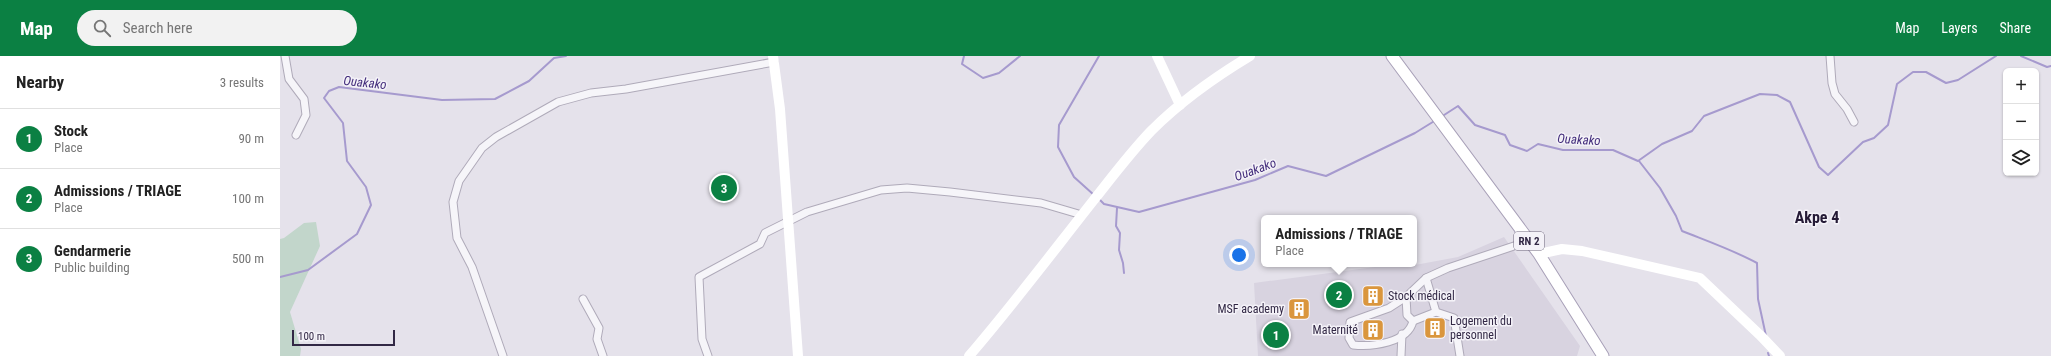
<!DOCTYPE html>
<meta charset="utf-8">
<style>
:root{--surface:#fff;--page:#f2f2f2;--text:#222;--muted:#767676;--line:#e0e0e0;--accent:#0b8043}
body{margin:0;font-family:"Roboto Condensed",sans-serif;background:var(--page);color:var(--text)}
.controls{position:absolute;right:12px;top:12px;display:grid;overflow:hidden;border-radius:6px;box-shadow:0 1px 3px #0004}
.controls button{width:36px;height:36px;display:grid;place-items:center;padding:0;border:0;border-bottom:1px solid var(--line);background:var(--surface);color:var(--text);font:20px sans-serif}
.scale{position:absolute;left:12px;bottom:10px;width:103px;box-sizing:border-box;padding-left:4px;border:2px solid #322845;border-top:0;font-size:11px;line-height:14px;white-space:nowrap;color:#322845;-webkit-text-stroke:3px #f4f2f8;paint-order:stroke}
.you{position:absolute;left:959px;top:199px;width:14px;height:14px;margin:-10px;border:3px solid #fff;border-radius:50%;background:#1a73e8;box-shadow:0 0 0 6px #1a73e833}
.badge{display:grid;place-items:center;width:26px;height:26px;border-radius:50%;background:var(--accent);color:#fff;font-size:13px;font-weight:700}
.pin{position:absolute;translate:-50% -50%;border:2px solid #fff;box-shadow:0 1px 4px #0006}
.popup{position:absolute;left:981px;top:159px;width:156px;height:52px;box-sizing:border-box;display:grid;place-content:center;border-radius:6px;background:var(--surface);filter:drop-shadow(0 1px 3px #0005);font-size:13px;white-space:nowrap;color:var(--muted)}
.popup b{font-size:15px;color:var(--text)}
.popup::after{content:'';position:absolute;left:50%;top:100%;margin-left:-8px;border:8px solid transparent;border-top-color:var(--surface)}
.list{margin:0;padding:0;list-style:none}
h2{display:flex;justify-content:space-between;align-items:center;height:52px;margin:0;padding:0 16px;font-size:17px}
h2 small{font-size:13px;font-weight:400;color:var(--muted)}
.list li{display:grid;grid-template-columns:26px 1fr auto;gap:12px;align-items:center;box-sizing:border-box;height:60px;padding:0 16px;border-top:1px solid var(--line)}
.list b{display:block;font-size:15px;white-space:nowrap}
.list p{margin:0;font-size:13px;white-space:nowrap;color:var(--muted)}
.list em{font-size:13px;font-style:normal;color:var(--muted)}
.icon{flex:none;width:22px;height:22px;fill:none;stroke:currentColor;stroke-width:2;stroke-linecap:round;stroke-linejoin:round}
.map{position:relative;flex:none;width:1771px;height:300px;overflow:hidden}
header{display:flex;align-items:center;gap:24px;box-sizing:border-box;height:56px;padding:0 20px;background:var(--accent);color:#fff}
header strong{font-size:19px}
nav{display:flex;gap:22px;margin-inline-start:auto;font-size:14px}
.search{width:280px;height:36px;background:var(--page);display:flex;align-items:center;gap:10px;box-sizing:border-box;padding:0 14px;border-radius:22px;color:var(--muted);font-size:15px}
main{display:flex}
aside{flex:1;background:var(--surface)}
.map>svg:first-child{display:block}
</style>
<header>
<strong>Map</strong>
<div class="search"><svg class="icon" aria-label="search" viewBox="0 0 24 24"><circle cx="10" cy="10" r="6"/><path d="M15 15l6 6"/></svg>Search here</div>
<nav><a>Map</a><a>Layers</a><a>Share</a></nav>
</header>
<main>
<aside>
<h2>Nearby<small>3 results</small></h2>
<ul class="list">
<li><span class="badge">1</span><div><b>Stock</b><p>Place</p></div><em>90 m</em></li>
<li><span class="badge">2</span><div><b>Admissions / TRIAGE</b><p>Place</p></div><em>100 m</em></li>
<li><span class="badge">3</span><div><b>Gendarmerie</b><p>Public building</p></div><em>500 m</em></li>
</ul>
</aside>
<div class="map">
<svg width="1771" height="300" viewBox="0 0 1771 300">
<rect width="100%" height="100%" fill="#e5e2eb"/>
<polygon fill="#d8d3e0" points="1224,181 1300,290 1297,300 978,300 974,227 1102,210 1135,209 1178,201"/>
<polygon fill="#c2d6cb" points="36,166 40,190 10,256 21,293 20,300 0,300 0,183 4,182 24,167"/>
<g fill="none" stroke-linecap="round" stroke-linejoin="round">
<g stroke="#a69ace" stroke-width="2">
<polyline points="684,0 682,8 703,22 719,17 740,0"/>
<polyline points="1741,0 1767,11 1771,10"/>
<polyline points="1161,61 1178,50 1195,69 1225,79 1230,89 1247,95 1258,88 1283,94 1333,94 1358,105 1382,88 1412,75 1424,60 1480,38 1497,39 1510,46 1539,111 1548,119 1583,86 1594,82 1608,69 1617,28 1633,16 1646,16 1666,27 1678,24 1716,0"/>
<path d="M 1359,105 L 1380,132 L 1396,160 L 1402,175 C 1427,185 1453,194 1477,207 L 1478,243 L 1486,280"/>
<polyline points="814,139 794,121 778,91 779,69 819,0"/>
<polyline points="819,143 824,148 859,156 975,124 1008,110 1046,120 1135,77 1156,64"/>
<polyline points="837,152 836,170 840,177 839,194 843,207 844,217"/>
<polyline points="0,221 28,214 77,178 91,149 86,131 67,105 63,67 44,42 49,35 59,31 162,44 215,43 249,25 274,2 286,0"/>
<polyline points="1488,297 1489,300"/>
</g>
<g stroke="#afaab9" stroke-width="9">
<g id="street">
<polyline points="5,0 9,23 24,43 26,59 16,79"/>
<polyline points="1550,0 1552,27 1555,38 1567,53 1574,66"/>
<polyline points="1146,222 1156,256 1174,262 1180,300"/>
<polyline points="1126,241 1127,259 1133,265 1156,256"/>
<polyline points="303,243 319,272 317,283 323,300"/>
<path d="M 1133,265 C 1128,287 1092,291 1073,289 L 1069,282 L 1070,266 L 1109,252 L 1126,241 L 1146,222 L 1168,212 L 1240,188 L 1242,176"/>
<polyline points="223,300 192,211 177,182 173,146 179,125 202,92 216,81 278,46 311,37 346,33 494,6"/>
<polyline points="428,300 422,283 419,221 480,188 485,177 527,156 601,134 627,132 670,136 761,147 802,159"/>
<polyline points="1121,300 1122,278"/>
</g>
</g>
<g stroke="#a8a0b8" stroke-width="13">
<polyline id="primary" points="1112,0 1259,198 1323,300"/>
</g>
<use href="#street" stroke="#f6f5f9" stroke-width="7"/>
<g stroke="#fff" stroke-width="10">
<polyline points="493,0 500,53 518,300"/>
<polyline points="877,0 900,49"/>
<polyline points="1259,198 1282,193 1302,195 1420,222 1480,279 1500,300"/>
<path d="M 689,300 C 732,250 772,197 813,145 C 832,121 850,97 871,75 C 900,46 935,21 970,0"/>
</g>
<use href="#primary" stroke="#fff" stroke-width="11"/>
</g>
<defs>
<g id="building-square" transform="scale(1.15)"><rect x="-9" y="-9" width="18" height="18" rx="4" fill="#da963d" stroke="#f4f2f8"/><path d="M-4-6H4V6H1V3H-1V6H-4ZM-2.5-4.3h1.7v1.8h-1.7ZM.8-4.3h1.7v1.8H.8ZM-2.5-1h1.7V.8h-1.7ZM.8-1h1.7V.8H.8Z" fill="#fff"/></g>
</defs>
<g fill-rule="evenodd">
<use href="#building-square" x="1093" y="240"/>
<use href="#building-square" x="1019" y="253"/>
<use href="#building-square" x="1155" y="272"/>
<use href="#building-square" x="1093" y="274"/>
</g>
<g text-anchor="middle" stroke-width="3" stroke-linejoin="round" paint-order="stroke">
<rect fill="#f4f2f8" stroke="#6c657b" stroke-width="1" x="1234" y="176" width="30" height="18" rx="3"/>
<g font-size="11" font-weight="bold" fill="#322845">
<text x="1249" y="189">RN 2</text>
</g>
<g font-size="12" fill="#322845" stroke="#f4f2f8" text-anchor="start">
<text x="1108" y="244">Stock médical</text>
<text x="1004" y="257" text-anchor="end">MSF academy</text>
<text x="1170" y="269">Logement du<tspan x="1170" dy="14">personnel</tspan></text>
<text x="1078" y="278" text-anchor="end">Maternité</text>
</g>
<g font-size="13" font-style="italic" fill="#442e7c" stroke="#f4f2f8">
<text transform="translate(85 26) rotate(6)" y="5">Ouakako</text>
<text transform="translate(1299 83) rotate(3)" y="5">Ouakako</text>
<text transform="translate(975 113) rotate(-20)" y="5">Ouakako</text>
</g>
<g font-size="16" font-weight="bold" fill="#251a36" stroke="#f4f2f8">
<text x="1537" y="167">Akpe 4</text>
</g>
</g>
</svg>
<div class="controls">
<button>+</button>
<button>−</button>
<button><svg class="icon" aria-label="layers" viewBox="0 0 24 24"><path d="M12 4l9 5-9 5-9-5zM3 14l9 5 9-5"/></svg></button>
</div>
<div class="scale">100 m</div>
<div class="you"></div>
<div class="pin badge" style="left:996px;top:279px">1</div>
<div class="pin badge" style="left:1059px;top:239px">2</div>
<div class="popup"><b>Admissions / TRIAGE</b>Place</div>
<div class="pin badge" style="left:444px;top:132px">3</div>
</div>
</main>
